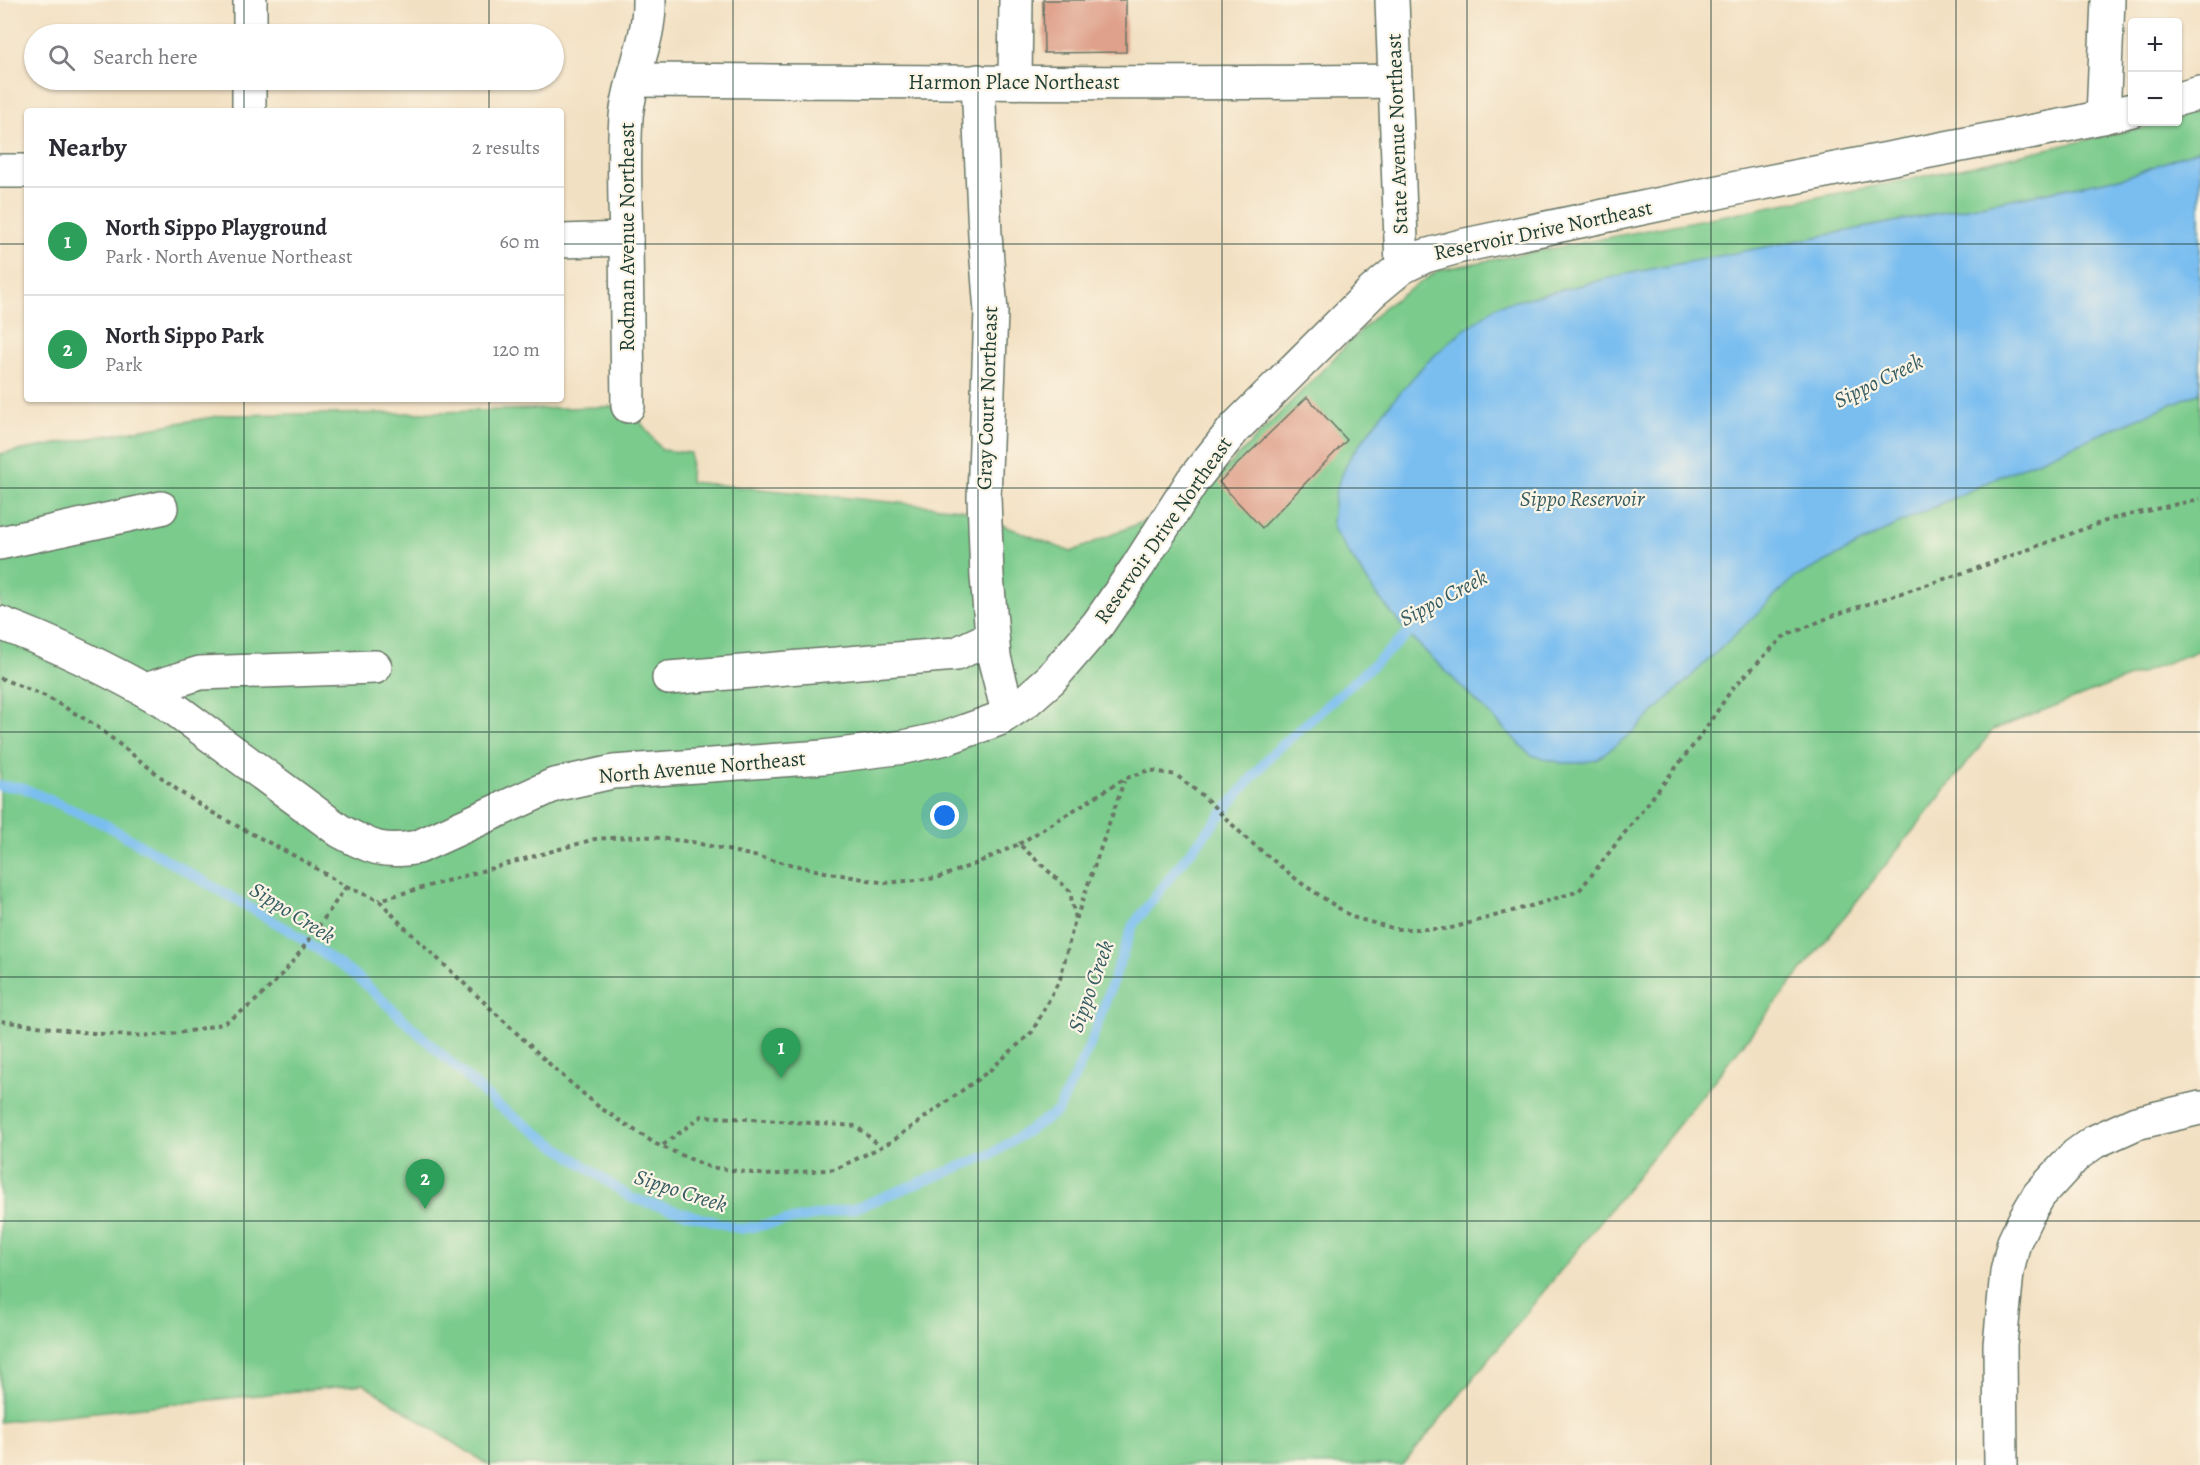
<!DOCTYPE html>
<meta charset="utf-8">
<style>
:root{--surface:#fff;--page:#f2f2f3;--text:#2b2b33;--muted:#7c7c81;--line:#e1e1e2;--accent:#b5179e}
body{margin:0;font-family:Alegreya,serif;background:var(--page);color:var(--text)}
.controls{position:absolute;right:18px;top:18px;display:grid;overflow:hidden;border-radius:6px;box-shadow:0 2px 4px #0004}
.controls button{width:54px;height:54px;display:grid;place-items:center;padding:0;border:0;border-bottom:2px solid var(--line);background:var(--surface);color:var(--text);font:30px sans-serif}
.you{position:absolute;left:945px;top:816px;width:21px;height:21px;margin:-15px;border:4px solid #fff;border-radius:50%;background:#1a73e8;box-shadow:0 0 0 9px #1a73e833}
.badge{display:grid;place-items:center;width:39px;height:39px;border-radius:50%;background:var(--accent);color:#fff;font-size:20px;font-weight:700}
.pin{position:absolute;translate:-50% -50px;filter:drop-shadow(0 2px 3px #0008)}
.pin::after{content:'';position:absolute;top:32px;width:21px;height:18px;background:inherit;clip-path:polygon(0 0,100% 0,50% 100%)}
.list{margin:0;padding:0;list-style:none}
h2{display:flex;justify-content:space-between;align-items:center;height:78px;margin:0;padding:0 24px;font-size:26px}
h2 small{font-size:20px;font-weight:400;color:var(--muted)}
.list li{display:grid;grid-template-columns:39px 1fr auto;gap:18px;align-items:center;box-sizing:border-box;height:108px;padding:0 24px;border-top:2px solid var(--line)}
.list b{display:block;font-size:22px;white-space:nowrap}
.list p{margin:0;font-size:20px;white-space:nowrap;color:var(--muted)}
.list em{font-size:20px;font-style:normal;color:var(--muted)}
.icon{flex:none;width:33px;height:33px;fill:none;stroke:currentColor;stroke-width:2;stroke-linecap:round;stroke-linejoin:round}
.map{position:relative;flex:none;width:2200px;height:1465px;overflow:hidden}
.search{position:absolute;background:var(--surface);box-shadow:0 2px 4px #0004;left:24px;top:24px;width:540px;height:66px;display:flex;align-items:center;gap:15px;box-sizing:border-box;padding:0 21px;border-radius:33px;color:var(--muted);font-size:22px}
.panel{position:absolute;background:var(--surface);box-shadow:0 2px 4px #0004;left:24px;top:108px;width:540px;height:294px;border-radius:6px}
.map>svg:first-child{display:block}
</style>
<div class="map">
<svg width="2200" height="1465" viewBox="0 0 2200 1465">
<rect width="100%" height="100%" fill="#fcf5e5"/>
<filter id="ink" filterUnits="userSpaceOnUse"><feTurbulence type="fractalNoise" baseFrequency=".0167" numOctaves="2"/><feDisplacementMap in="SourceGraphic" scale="12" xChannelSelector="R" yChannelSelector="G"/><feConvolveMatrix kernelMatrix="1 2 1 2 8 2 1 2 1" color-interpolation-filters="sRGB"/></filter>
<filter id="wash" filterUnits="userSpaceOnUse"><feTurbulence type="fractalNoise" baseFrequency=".008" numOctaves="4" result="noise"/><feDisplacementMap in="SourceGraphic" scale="24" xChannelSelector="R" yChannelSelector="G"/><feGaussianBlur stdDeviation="1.35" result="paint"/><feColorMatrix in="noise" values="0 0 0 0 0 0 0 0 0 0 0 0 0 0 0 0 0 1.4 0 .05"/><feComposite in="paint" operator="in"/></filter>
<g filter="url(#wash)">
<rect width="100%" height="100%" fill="#f2e0c2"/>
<polygon fill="#7acb8c" stroke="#4c8460" stroke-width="1.5" points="2200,109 2200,650 1993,730 1681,1122 1403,1465 488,1465 364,1384 0,1422 0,454 224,415 410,413 628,406 662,450 691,453 690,482 961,509 1071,552 1196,499 1384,307 1439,270 1907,180 2167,122 2178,122 2178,117"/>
<polygon fill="#7abef0" stroke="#4c7e92" stroke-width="1.5" points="2200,149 2200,392 2001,476 1898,524 1794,578 1634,731 1596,760 1578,763 1562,763 1531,755 1408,634 1374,591 1335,532 1332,522 1336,489 1349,459 1385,410 1424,365 1460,333 1499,305 1626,274 2125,177"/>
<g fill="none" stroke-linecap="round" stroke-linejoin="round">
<polyline stroke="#7abef0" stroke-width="10" points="0,786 21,787 106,825 292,932 356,976 497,1105 631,1198 741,1229 853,1209 992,1154 1058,1111 1090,1045 1133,925 1187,856 1271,755 1408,634 1420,628"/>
</g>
<g id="blocks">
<g fill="#dfa18b">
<polygon points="1043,0 1126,0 1126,52 1044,53"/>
<polygon points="1307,397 1347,440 1262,528 1219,482"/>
</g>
</g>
</g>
<g filter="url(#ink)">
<use href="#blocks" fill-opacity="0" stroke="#697666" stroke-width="1.5"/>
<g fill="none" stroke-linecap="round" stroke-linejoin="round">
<g stroke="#697666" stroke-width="36">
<g id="minor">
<polyline points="1392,0 1402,267"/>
<polyline points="250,34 250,0"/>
<path d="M 634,80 C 887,81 1140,85 1394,81"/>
<polyline points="978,81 985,235 991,312 984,497 987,577 994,657 1008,712"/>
<polyline points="1015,81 1016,0"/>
<polyline points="2178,99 2200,93"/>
<polyline points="249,111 249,80"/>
<polyline points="2103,117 2108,0"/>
<polyline points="0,171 27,171"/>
<polyline points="561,241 626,239"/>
<path d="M 628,406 C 627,351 627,296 626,240 C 625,199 623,158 626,117 C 630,76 650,41 649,0"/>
<polyline points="0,543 161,508"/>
<path d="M 0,623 C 56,644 112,671 164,701 L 340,831 C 370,847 383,854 418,847 L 554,785 L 613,772 L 823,757 L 904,747 L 946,738 L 999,719 L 1026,701 L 1051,679 L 1098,624 L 1138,566 L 1193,480 L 1234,429 L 1372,292 L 1402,267 L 1425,256 L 1461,246 L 1747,186 L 2071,124 L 2132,110"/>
<polyline points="669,678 956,654 992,637"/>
<polyline points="145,690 200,673 375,667"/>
<polyline points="2001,1465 2000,1345 2007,1272 2014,1242 2026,1217 2039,1195 2076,1155 2094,1142 2136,1123 2200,1108"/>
</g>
</g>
<g stroke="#697666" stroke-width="4" stroke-dasharray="4.5 4.5" stroke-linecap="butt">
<path d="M 0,678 L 45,696 L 95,725 L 180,792 L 218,816 L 306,862 L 346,887 C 312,935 280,989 229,1020 C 222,1025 212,1026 203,1028 C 137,1045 67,1029 0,1021"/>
<polyline points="1019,844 1124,779 1149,770 1176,775 1203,796 1247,839 1301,883 1352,917 1396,929 1448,929 1541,903 1579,891 1699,738 1732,689 1783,637 1837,614 1975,569 2111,519 2200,499"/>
<polyline points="346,887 379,900 403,926 557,1071 599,1107 656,1144 709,1167 767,1175 836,1169 891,1142 989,1071 1032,1032 1060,979 1075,919 1070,891 1019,844 975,864 937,878 885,883 825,872 692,842 642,836 595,839 379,900"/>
<polyline points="1076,919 1124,781"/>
<polyline points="663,1145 702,1116 856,1126 881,1147"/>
</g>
<use href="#minor" stroke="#fff" stroke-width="33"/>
</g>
</g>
<path fill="none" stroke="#1f3d34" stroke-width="1.5" stroke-opacity="0.55" d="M 244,0 L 244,34M 489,0 L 489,34M 733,0 L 733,1465M 978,0 L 978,1465M 1222,0 L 1222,1465M 1467,0 L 1467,1465M 1711,0 L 1711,1465M 1956,0 L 1956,1465M 244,80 L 244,111M 489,80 L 489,111M 0,244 L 27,244M 561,244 L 2200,244M 244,399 L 244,1465M 489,399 L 489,1465M 0,488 L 2200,488M 0,732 L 2200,732M 0,977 L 2200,977M 0,1221 L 2200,1221"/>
<g text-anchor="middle" stroke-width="4.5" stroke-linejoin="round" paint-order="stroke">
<g font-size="21" fill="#1f3d34" stroke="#fcf5e5">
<text x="1014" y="89">Harmon Place Northeast</text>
<text transform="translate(1397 134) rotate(-92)" y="7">State Avenue Northeast</text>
<text transform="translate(1543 230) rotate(-12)" y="7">Reservoir Drive Northeast</text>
<text transform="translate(627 237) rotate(-90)" y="7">Rodman Avenue Northeast</text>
<text transform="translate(987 398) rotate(-88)" y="7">Gray Court Northeast</text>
<text transform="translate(1163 530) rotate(-55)" y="7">Reservoir Drive Northeast</text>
<text transform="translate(702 767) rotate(-5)" y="7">North Avenue Northeast</text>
</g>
<g font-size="22" font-style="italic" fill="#365d63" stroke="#fcf5e5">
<text transform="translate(1878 380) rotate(-26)" y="8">Sippo Creek</text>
<text x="1582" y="506">Sippo Reservoir</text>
<text transform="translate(1443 597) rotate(-28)" y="8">Sippo Creek</text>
<text transform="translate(293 912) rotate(32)" y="8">Sippo Creek</text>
<text transform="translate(1090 986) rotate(-70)" y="8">Sippo Creek</text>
<text transform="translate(681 1190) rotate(18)" y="8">Sippo Creek</text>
</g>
</g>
</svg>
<div class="controls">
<button>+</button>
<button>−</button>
</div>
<div class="you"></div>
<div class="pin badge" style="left:781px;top:1078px;background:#2e9e5b">1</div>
<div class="pin badge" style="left:425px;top:1209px;background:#2e9e5b">2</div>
<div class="search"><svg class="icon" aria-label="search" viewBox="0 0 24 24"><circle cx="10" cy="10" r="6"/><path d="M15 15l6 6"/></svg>Search here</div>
<section class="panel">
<h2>Nearby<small>2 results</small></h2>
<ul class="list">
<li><span class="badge" style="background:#2e9e5b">1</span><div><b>North Sippo Playground</b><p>Park · North Avenue Northeast</p></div><em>60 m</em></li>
<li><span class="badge" style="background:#2e9e5b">2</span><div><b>North Sippo Park</b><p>Park</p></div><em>120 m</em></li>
</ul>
</section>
</div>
